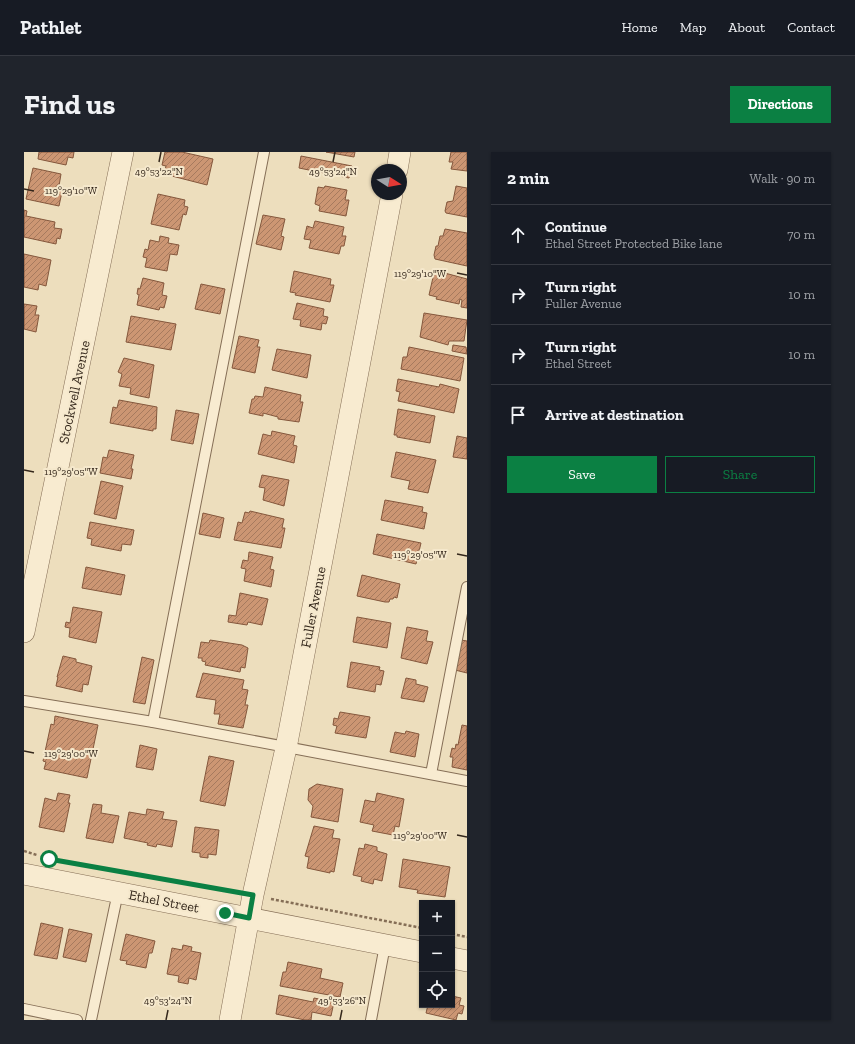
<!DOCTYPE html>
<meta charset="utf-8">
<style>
:root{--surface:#171b24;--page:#20242c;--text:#f1f3f6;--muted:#9ea1a6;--line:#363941;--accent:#0b8043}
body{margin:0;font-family:"Zilla Slab",serif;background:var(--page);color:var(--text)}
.controls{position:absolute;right:12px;bottom:12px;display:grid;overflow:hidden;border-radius:0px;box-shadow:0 1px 3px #0004}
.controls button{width:36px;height:36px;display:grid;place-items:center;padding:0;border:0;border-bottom:1px solid var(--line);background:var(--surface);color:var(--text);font:20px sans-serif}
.compass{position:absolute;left:347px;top:12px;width:36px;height:36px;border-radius:50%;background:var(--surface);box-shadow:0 1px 3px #0004;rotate:101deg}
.stop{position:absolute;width:12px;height:12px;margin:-9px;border:3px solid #0b8043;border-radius:50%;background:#fff}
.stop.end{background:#0b8043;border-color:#fff;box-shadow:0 1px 4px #0008}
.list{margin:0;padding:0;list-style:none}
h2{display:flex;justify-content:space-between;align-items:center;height:52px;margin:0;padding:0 16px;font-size:17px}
h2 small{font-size:13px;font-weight:400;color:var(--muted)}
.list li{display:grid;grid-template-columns:26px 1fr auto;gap:12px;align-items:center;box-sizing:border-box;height:60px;padding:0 16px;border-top:1px solid var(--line)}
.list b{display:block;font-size:15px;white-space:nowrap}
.list p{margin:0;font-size:13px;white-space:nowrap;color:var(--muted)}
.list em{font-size:13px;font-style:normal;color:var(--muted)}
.actions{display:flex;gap:8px;padding:12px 16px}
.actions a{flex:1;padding:9px 0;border:1px solid var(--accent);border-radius:0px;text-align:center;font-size:14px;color:var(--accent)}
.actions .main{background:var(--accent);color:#fff}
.icon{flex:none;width:22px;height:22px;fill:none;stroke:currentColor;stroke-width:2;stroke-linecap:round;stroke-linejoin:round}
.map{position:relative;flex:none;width:443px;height:868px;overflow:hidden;border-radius:0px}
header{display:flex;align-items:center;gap:24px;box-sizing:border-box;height:56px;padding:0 20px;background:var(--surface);border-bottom:1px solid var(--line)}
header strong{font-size:19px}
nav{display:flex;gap:22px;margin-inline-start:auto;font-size:14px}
.intro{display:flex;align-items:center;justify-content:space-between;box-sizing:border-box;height:96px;padding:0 24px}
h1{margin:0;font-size:28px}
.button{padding:10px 18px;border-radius:0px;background:var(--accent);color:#fff;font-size:14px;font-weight:700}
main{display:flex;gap:24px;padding:0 24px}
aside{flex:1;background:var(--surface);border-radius:0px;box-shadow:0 1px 3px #0004}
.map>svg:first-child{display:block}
</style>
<header>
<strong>Pathlet</strong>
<nav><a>Home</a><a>Map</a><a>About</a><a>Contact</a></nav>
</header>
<div class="intro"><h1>Find us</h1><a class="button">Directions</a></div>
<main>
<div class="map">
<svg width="443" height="868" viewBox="0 0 443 868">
<defs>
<pattern id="building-hatch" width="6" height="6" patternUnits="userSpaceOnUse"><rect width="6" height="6" fill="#cc9673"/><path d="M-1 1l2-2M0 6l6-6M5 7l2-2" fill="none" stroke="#a67a5e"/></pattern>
</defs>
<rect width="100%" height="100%" fill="#eddebd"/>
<g fill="url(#building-hatch)" stroke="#84573c">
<polygon points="15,0 50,0 49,6 44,5 42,13 14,7"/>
<polygon points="141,0 158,0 189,7 183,33 140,22 142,14 138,13"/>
<polygon points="302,0 331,0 330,5"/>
<polygon points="427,0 443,0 443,19 427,17 429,10 425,10"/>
<polygon points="277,4 328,14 325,26 275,16"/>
<polygon points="9,16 37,22 35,34 39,35 35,54 2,47"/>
<polygon points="301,34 323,38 321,48 325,48 322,64 295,59 296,54 291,52 294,35 300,36"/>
<polygon points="432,34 443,36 443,65 422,61 421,59 423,50 429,49"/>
<polygon points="134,42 161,48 160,54 164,55 162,63 159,62 155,78 127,72"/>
<polygon points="0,58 3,59 2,64 31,70 30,76 38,77 36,87 33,86 32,92 0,85"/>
<polygon points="239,63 261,67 257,84 260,85 257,98 232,92"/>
<polygon points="291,69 320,75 318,84 322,84 320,94 317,94 315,102 285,96 287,88 280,87 283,74 289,76"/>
<polygon points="421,77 443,81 443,114 411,107 410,103 412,94 414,94 416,84 419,84"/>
<polygon points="136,84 145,86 144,91 155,93 153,103 146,102 143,119 121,115 123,106 119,105 121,97 124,98 126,88 135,90"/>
<polygon points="0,102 27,108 22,134 15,132 14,138 0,135"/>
<polygon points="270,119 307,127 306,133 310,133 306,150 271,143 272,141 266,140"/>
<polygon points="417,120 443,127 443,156 437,155 438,148 436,147 435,152 412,147 413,145 405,143 410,121 417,122"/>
<polygon points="119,126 140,131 138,143 143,144 140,156 136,155 135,158 113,153 115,143 113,142 114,136 116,137"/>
<polygon points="177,132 201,137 196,162 171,157"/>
<polygon points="273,151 300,157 299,164 304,165 302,172 298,171 297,178 276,174 277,168 269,167"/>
<polygon points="0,152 13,154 11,163 15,163 12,180 0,177"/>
<polygon points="400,161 443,168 440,189 425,189 424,193 396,185"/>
<polygon points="107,164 152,172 147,198 102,190"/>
<polygon points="215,184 235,188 233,195 236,195 231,221 208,216"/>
<polygon points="429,193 442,195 443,202 428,199"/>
<polygon points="385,195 440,206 436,229 377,217 379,205 383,205"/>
<polygon points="253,197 287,203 283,226 248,218"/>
<polygon points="100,206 130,213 125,246 106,242 107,236 95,234 98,222 94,220"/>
<polygon points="374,227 415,235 416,232 435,237 430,261 374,249 376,240 372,239"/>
<polygon points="241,235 277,243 276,250 279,250 275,270 254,267 254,265 239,261 239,264 225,261 228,247 230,247 231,244 239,245"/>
<polygon points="95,248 133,255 132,277 129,277 129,279 86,271 89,255 93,256"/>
<polygon points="374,257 411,264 406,291 373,285 373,283 370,283"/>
<polygon points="152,258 175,262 169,292 147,288"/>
<polygon points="248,279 271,284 269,293 273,294 270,311 234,302 239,282 247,284"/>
<polygon points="433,284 443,286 443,307 429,305"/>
<polygon points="85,298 110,303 107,317 109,317 107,327 76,321 79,305 83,306"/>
<polygon points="372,300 412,308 404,341 384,337 386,329 367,325"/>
<polygon points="238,323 265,328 260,354 239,348 241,336 235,335"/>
<polygon points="77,329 99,334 92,367 70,362"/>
<polygon points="361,348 399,355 398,360 403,361 400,377 357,368"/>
<polygon points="226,359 260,367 258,376 261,376 257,396 210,388 214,370 218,371 221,360 225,361"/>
<polygon points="179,361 200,366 196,386 175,382"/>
<polygon points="66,370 110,378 107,393 98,392 97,399 67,393 68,387 63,386"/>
<polygon points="353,382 397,391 392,412 349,402"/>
<polygon points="225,400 249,405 246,417 250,418 247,435 220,429 222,417 217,416 219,408 224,409"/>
<polygon points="62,415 101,423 97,443 58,436"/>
<polygon points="338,423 376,432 373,446 370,445 369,447 366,447 365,450 361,450 333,444"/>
<polygon points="216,441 244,447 238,473 224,470 223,473 204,470 205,463 212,464"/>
<polygon points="49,455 78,460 72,491 45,485 46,476 41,475 42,470 46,471"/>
<polygon points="333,465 367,471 363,496 329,490"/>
<polygon points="383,475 404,479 402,489 409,490 403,512 377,506"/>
<polygon points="186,488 218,493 224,496 221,516 217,515 216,520 181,513 182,510 178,509 178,506 174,506 177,490 185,491"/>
<polygon points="437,488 443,489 443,521 431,518"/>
<polygon points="39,504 52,507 52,510 68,514 64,533 59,532 58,540 32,534 34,525 33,525"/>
<polygon points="118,505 130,508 121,552 109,550"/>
<polygon points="327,510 356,515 355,518 360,519 357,533 352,532 351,540 323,535"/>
<polygon points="179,521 220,528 218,537 224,538 221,553 224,553 219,576 194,572 196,562 190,562 192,548 172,545"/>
<polygon points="382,526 392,528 392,532 404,535 400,550 377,546"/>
<polygon points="316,560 346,565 342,586 311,581 313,574 309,573 310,566 314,567"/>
<polygon points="31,564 74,573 63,626 20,617 22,610 19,609 27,572 30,573"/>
<polygon points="438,573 443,574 443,618 428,615 429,605 426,605 428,596 431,597 432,592 434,593"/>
<polygon points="382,579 395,582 391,605 366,600 371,580 381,582"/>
<polygon points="116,593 133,597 129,618 112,615"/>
<polygon points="185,604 210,609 201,654 176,649"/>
<polygon points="293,632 319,637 314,670 287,665 289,654 284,648 285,637"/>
<polygon points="34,641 46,643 44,651 46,651 40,680 15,675 21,646 32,649"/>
<polygon points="353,641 380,647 375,675 371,674 369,683 348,679 350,673 336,670 341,648 351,650"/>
<polygon points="69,652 78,653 77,661 95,664 89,691 62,686"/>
<polygon points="123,657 140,660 138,667 153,669 148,695 133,692 132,695 123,693 124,691 100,686 105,660 122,663"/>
<polygon points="290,674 310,678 308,686 316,687 310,720 306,719 306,721 283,716 285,705 281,704"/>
<polygon points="171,675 195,678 192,703 184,702 184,706 176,705 176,701 168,700"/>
<polygon points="341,692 353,695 353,699 363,702 358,729 350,727 349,732 337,729 338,725 329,723 335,696 340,697"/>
<polygon points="379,707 426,715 421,745 393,741 394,738 375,735"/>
<polygon points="17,771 39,776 33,807 10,803"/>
<polygon points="45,777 68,782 62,810 39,805"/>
<polygon points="102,782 131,789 128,801 125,801 122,816 102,812 103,809 96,808"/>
<polygon points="159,793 168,795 167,799 177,801 172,828 165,826 164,832 154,830 155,824 143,822 148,796 158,798"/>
<polygon points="264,810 298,817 296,826 319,831 316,845 256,834 259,820 262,820"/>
<polygon points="255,843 289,850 290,846 310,850 307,864 288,860 287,868 281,868 252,862"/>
<polygon points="428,844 437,846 435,853 440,854 438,862 434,861 432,868 402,861 404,853 428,853"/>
</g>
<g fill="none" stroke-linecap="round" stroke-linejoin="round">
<g stroke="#856e56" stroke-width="12">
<g id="lane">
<polyline points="0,549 129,570 443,629"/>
<polyline points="129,570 240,0"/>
<polyline points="407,622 443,435"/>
<polyline points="0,857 53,868"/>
<polyline points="67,868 94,740"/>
<polyline points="347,868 361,793"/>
</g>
</g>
<g stroke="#856e56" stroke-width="22">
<g id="street">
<polyline points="373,18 376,0"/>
<polyline points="0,480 99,0"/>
<polyline points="0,722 398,800"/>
<polyline points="428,806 443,809"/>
<polyline points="206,868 229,743 262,596 368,42"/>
</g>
</g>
<g stroke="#856e56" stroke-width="2.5" stroke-dasharray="3 2" stroke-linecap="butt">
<polyline points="0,699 13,703"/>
<polyline points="155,730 211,740"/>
<polyline points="247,747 398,776"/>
<polyline points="428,782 443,785"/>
</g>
<use href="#lane" stroke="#f8ebd0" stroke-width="10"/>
<use href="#street" stroke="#f8ebd0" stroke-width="21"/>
</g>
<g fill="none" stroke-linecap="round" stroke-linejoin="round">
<polyline stroke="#0b8043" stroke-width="5" points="25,707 229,743 225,766 201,761"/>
</g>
<path fill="none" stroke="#34271b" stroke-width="1.5" d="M 135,10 L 137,0M 309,10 L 311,0M 0,37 L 10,39M 433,121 L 443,123M 0,318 L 10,320M 433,402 L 443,404M 0,599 L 10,601M 433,683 L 443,685M 142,868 L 144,858M 316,868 L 318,858"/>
<g text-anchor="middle" stroke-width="4" stroke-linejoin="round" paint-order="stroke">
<g font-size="14" fill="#34271b" stroke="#f5e8cc">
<text transform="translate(50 240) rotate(-78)" y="5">Stockwell Avenue</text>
<text transform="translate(289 455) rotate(-79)" y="5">Fuller Avenue</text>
<text transform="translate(140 749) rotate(11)" y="5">Ethel Street</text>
</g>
</g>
<g font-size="10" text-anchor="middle" fill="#34271b" stroke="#f5e8cc" stroke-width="4" stroke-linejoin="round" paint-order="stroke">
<text x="135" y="23">49°53'22"N</text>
<text x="309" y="23">49°53'24"N</text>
<text x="47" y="42">119°29'10"W</text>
<text x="396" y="125">119°29'10"W</text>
<text x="47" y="323">119°29'05"W</text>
<text x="396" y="406">119°29'05"W</text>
<text x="47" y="605">119°29'00"W</text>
<text x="396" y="687">119°29'00"W</text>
<text x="144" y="852">49°53'24"N</text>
<text x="318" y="852">49°53'26"N</text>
</g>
</svg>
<div class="controls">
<button>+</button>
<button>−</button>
<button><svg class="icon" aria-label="locate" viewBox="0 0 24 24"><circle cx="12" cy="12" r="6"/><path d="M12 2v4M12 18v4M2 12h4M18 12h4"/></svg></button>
</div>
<svg class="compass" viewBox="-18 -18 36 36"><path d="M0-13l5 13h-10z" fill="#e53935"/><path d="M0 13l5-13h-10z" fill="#9ea1a6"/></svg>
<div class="stop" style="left:25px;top:707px"></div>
<div class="stop end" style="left:201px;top:761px"></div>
</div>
<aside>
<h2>2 min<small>Walk · 90 m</small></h2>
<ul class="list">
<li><svg class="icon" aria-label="ahead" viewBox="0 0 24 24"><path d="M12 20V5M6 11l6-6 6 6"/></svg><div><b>Continue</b><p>Ethel Street Protected Bike lane</p></div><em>70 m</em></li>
<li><svg class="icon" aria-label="right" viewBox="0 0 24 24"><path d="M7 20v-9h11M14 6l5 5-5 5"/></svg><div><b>Turn right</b><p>Fuller Avenue</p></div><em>10 m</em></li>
<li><svg class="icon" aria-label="right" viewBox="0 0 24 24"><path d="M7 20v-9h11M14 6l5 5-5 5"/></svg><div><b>Turn right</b><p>Ethel Street</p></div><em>10 m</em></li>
<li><svg class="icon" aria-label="arrive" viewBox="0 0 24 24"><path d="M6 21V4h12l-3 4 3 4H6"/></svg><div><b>Arrive at destination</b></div></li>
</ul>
<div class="actions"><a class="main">Save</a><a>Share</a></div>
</aside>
</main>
